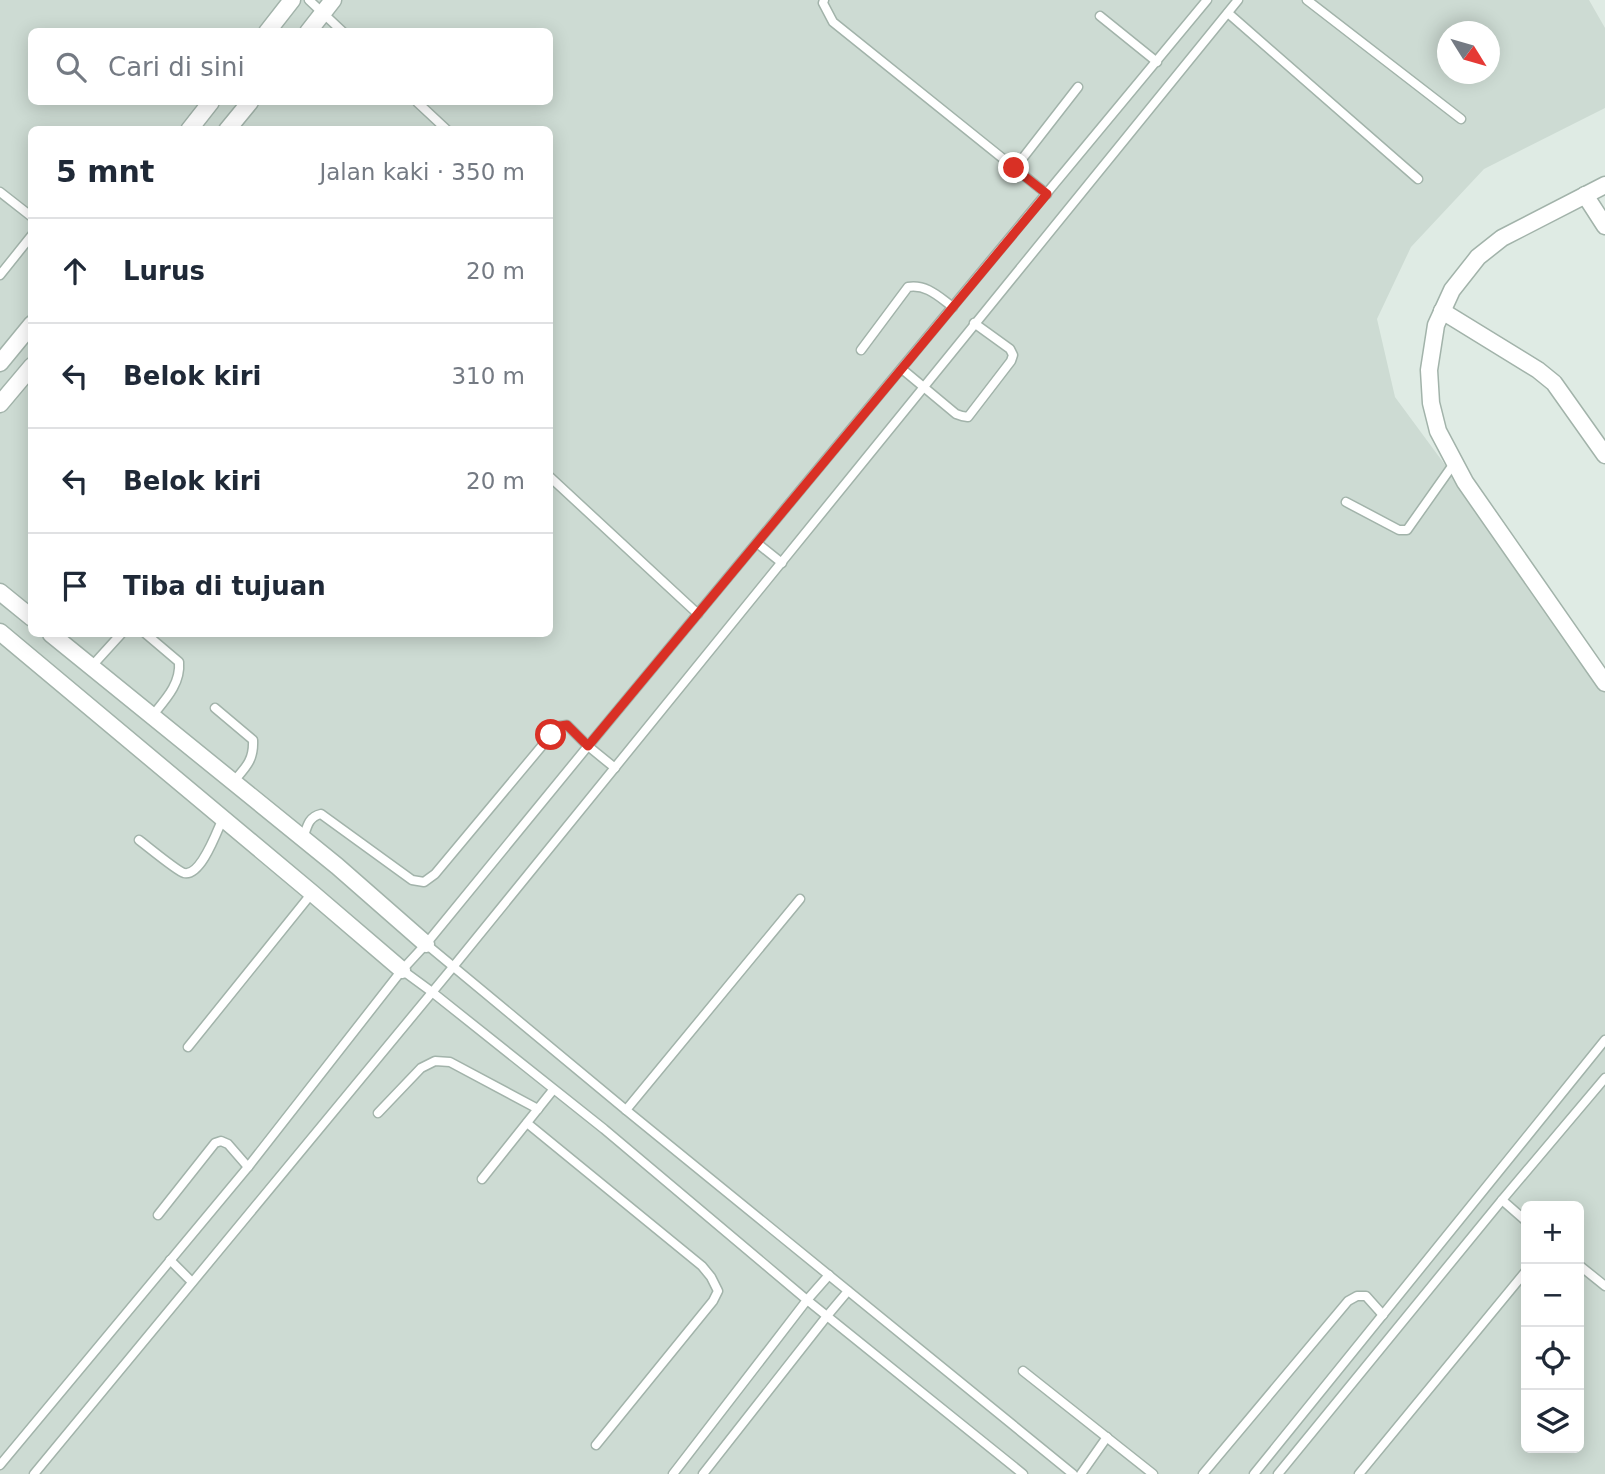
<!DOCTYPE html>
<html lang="id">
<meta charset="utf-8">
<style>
:root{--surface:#fff;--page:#f6f6f7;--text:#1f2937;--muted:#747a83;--line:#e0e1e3}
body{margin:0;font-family:"DejaVu Sans",sans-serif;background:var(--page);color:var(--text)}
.controls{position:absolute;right:21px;bottom:21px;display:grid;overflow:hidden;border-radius:10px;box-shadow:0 4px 18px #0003}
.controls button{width:63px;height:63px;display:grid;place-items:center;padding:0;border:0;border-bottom:2px solid var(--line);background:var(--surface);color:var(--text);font:35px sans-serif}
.compass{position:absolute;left:1437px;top:21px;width:63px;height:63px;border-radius:50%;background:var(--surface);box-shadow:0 4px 18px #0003;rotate:127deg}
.stop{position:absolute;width:21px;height:21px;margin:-16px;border:5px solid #d93025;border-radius:50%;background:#fff}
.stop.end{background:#d93025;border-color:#fff;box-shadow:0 2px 7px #0008}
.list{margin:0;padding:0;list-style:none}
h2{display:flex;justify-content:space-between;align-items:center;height:91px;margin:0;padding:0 28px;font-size:30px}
h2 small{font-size:23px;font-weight:400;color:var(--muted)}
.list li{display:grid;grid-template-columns:46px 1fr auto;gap:21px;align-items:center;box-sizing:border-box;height:105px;padding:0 28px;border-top:2px solid var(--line)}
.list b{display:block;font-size:26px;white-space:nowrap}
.list em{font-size:23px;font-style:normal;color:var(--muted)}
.icon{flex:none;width:38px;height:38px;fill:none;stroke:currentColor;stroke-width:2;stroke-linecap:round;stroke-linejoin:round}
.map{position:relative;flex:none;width:1605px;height:1474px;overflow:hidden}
.search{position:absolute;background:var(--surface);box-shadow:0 4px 18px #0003;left:28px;top:28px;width:525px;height:77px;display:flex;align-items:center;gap:18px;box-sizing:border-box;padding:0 24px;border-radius:10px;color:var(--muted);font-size:26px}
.panel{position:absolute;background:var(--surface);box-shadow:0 4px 18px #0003;left:28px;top:126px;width:525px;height:511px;border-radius:10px}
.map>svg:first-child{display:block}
</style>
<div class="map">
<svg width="1605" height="1474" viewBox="0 0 1605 1474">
<rect width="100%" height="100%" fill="#dfebe4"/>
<path fill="#cddbd3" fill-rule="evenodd" d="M 0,0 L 1589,0 L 1605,28 L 1605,108 L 1484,169 L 1411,247 L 1377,319 L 1395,397 L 1605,682 L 1605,1474 L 0,1474 ZM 32,32 L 550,32 L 550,102 L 32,102 ZM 1448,32 L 1490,32 L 1490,74 L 1448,74 ZM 32,130 L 550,130 L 550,634 L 32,634 ZM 1526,1206 L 1579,1206 L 1579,1448 L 1526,1448 Z"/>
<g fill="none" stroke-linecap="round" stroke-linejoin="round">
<g stroke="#a2b3aa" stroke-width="11">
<g id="service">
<polyline points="309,0 343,32"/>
<polyline points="824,0 823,3 833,22 1047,194"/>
<polyline points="1307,0 1461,119"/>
<polyline points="1228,13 1418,179"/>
<polyline points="1100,16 1157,62"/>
<polyline points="417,102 447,130"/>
<polyline points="1015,168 1078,87"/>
<polyline points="0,192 32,217"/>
<polyline points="0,275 32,235"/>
<path d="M 861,350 L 908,287 C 927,284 939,297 953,307"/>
<polyline points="902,369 956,414 962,416 968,417 1011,361 1013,355 1010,349 974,323"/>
<polyline points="550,477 698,614"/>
<polyline points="1346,502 1399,530 1407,530 1455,462"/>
<polyline points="757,543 782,563"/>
<path d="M 146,634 L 179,662 C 181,684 165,700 152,716"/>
<polyline points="91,667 121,634"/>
<path d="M 215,708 L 253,740 C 254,761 245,768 233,782"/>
<path d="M 303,839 C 307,827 308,817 321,814 L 412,880 L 424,882 L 435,874 L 551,735 L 560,726 L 567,725 L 588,746 L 615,768"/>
<path d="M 139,840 C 147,846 177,871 184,873 C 201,877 217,831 223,818"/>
<polyline points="426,944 626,1110 1073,1474"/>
<polyline points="402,970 432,992 604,1129 807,1300 1023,1474"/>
<polyline points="188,1047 312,893"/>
<polyline points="626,1110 800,899"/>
<polyline points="378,1113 421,1068 435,1061 450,1062 538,1109"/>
<polyline points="527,1123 702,1266 711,1277 718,1291 713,1301 596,1445"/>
<polyline points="482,1179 553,1090"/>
<polyline points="1502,1200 1526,1221"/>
<polyline points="158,1215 215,1143 221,1141 228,1144 248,1167"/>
<polyline points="170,1260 192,1282"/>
<polyline points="1579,1265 1605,1286"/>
<polyline points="1023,1371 1153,1474"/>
<polyline points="0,1465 248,1167 402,970 426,944 588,746 1207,0"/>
<polyline points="34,1474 453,967 1238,0"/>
<polyline points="673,1474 807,1300 829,1275"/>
<polyline points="703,1474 827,1316 848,1291"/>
<polyline points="1081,1474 1107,1437"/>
<polyline points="1203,1474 1348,1301 1357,1296 1366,1296 1383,1315"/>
<polyline points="1254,1474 1605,1040"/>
<polyline points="1278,1474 1502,1200 1605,1078"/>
<polyline points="1359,1474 1526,1271"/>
</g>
</g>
<g stroke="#a2b3aa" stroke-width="19">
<g id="minor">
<polyline points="267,32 292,0"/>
<polyline points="308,32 333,0"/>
<polyline points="189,130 211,102"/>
<polyline points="227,130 250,102"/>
<polyline points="1605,185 1502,238 1478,257 1452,290 1436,325 1429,370 1431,403 1438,431 1465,482 1605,683"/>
<polyline points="1585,195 1605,226"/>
<polyline points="1442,311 1538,370 1554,383 1605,455"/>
<polyline points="0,363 32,324"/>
<polyline points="0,404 32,366"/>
<polyline points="0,592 32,618"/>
<polyline points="0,632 312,893 402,970"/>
<polyline points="51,634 337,866 426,944"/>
</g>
</g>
<use href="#service" stroke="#fff" stroke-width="8"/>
<use href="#minor" stroke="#fff" stroke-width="16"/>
</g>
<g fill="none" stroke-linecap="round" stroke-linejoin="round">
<polyline stroke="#d93025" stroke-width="9" points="551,735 560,726 567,725 588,746 1047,194 1014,168"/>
</g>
</svg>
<div class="controls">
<button>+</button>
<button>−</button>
<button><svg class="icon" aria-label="locate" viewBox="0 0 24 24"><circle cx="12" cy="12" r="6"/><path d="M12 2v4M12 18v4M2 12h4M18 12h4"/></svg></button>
<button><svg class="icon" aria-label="layers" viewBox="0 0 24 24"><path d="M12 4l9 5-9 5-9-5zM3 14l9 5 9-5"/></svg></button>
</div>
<svg class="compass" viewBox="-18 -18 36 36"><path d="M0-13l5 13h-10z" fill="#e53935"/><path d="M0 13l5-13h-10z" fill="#747a83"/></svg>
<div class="stop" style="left:551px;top:735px"></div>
<div class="stop end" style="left:1014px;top:168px"></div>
<div class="search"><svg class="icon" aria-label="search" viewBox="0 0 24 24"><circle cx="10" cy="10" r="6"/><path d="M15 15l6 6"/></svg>Cari di sini</div>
<section class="panel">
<h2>5 mnt<small>Jalan kaki · 350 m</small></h2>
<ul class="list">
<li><svg class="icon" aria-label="ahead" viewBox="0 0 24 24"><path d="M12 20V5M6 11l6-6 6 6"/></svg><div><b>Lurus</b></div><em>20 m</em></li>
<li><svg class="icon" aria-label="left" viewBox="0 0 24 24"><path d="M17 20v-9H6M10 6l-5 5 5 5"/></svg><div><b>Belok kiri</b></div><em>310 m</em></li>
<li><svg class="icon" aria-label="left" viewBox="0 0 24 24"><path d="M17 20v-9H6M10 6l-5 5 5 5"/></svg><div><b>Belok kiri</b></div><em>20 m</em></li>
<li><svg class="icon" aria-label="arrive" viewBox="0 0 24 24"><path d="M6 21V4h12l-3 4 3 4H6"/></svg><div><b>Tiba di tujuan</b></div></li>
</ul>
</section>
</div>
